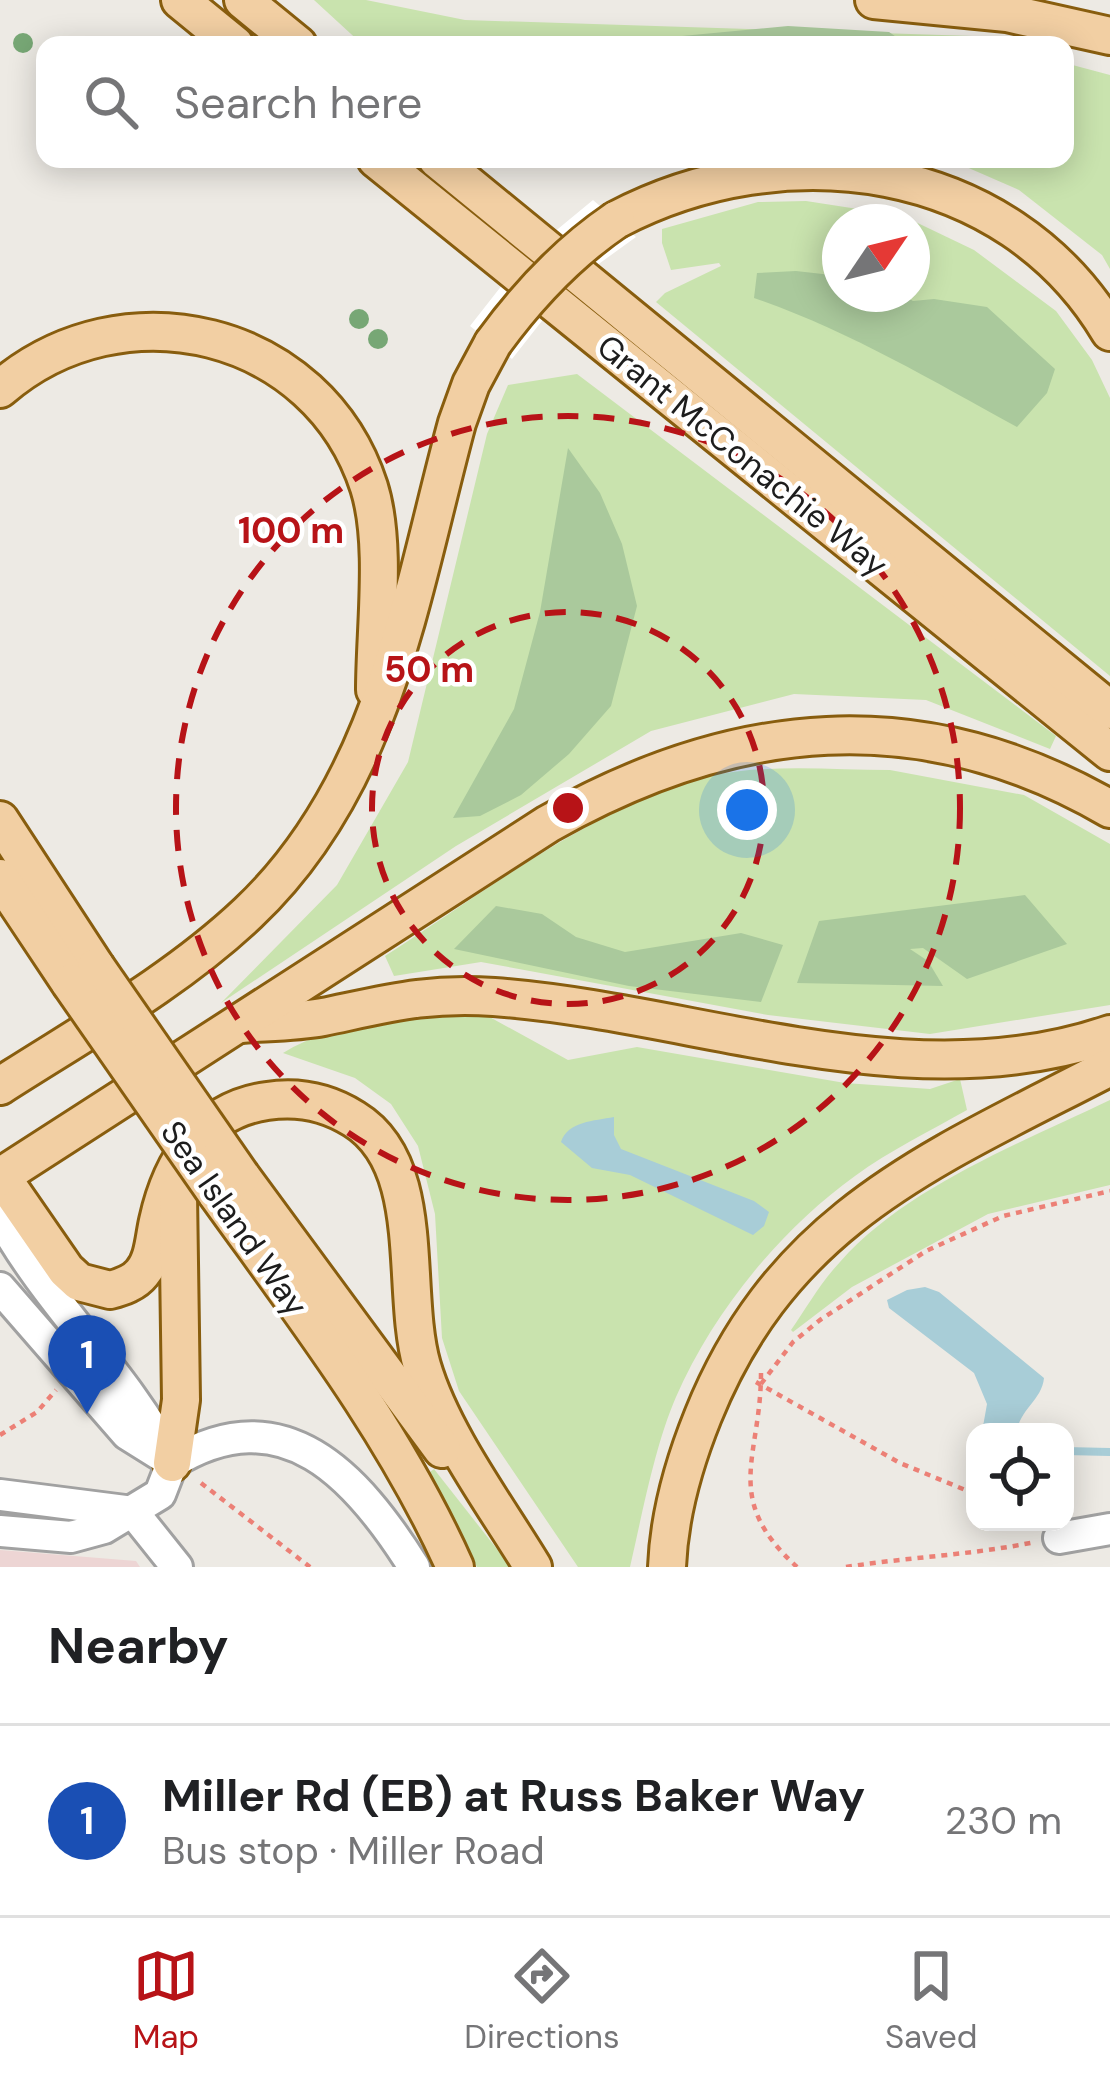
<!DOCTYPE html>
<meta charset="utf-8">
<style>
:root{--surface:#fff;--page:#f6f6f6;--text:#202124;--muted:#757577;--line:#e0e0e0;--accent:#b71317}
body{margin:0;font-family:"DM Sans",sans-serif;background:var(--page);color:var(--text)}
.controls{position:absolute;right:36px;bottom:36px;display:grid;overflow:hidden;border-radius:24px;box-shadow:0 6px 30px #0003}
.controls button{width:108px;height:108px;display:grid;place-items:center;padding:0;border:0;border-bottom:3px solid var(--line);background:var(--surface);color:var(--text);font:60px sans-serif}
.compass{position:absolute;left:822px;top:204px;width:108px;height:108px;border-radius:50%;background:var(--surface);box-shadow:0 6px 30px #0003;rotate:55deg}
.you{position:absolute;left:747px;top:810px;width:42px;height:42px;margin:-30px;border:9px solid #fff;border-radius:50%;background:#1a73e8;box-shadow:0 0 0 18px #1a73e833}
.badge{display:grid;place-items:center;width:78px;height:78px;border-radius:50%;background:var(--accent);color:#fff;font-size:39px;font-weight:700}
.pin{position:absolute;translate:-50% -99px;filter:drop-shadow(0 3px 6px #0008)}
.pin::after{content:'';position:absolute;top:63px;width:42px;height:36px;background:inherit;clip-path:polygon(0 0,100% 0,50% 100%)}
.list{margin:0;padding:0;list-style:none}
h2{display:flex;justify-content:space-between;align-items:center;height:156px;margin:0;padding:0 48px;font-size:51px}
h2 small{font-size:39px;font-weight:400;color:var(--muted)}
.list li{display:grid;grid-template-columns:78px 1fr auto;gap:36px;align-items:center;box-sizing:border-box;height:192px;padding:0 48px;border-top:3px solid var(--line)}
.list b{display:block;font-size:45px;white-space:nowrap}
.list p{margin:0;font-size:39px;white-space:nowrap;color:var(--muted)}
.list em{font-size:39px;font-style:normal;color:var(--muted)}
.icon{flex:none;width:66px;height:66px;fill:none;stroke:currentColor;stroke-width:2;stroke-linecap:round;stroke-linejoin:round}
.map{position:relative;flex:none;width:1110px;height:1567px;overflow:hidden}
.search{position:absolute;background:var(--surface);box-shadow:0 6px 30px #0003;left:36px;right:36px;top:36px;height:132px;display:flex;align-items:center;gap:30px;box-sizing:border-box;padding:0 42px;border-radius:24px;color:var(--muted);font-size:45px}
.sheet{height:348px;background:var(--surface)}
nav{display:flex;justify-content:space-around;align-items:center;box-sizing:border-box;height:168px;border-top:3px solid var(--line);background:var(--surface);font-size:33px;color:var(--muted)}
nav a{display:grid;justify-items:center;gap:6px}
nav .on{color:var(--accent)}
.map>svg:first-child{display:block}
</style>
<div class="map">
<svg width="1110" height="1567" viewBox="0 0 1110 1567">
<rect width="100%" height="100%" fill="#edeae4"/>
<polygon fill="#edd5d4" points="0,1550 136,1561 140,1567 0,1567"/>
<g fill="#c9e3ae" fill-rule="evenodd">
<polygon points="314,0 366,0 465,20 973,36 1004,45 363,45"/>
<polygon points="1065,63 1110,75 1110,269 1102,255 1019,190 948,159 1065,159"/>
<path d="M 806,201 L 903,216 L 974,250 L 1056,311 L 1092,360 L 1110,398 L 1110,676 L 656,302 L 665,293 L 721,266 L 719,263 L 671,270 L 662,243 L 662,229 L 758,202 ZM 840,222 L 912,222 L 912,294 L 840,294 Z"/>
<polygon points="577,374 1056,736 1050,749 926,700 794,694 651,731 456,846 221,1003 337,885 408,762 487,434 508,385"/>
<path d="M 890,770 L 1024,795 L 1110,844 L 1110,1005 L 930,1034 L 768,1015 L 481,962 L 394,976 L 385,956 C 481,895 596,805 706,777 C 764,763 831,770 890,770 Z"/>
<path d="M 486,1015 L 568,1060 L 637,1047 L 845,1083 L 930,1089 L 960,1079 L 967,1110 C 930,1131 889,1151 855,1176 C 780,1230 713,1312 676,1397 C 655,1445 642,1515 630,1567 L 578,1567 L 459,1391 L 442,1338 L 435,1214 L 418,1146 L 391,1104 L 355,1078 L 283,1053 C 343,1016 419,1019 486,1015 Z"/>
<path d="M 1110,1100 L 1110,1185 L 988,1214 L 852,1287 L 793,1332 L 791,1330 C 807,1307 821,1282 840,1262 C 906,1187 1021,1143 1110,1100 Z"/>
<polygon points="434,1469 511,1567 477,1567 430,1472"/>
</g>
<g fill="#aac99c">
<polygon points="788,26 889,32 908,45 632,45 640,40"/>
<path d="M 796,271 L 840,276 L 840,294 L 901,294 L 913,301 L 934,299 L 987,307 L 1055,369 L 1047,393 L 1017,427 C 929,379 849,331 754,298 L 757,273 Z"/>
<polygon points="568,448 600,493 622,544 637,606 611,706 569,754 521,795 480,816 453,818 514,709 540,612"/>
<polygon points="1025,895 1067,944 967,979 923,948 910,949 928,961 943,986 797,983 819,921"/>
<polygon points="496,906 542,914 576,937 625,952 741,933 783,945 761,1002 629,986 454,949"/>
</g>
<g fill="#a8cdd7">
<path d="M 614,1117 L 614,1135 L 621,1149 L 754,1201 L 769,1212 L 764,1226 L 753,1235 L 630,1175 L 592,1168 L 561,1142 C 568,1121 594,1121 614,1117 Z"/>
<path d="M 925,1287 L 939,1292 L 1044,1378 C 1042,1400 1019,1410 1017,1432 L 982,1432 L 987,1404 L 974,1373 L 889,1308 L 887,1300 L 907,1290 Z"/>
</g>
<polygon fill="#fff" points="593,200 636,237 571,284 512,359 470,326 524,257"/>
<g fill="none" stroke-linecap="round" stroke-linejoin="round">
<polyline stroke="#a8cdd7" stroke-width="8" points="1065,1451 1110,1452"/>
<g stroke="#a1a1a1" stroke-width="36">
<g id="minor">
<path d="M 0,1216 C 48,1305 126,1373 172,1463"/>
<polyline points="0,1288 127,1434 167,1459"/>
<path d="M 172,1463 C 283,1394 357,1476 414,1567"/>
<polyline points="0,1495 133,1512 177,1567"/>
<polyline points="0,1531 71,1537 104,1528 160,1494 172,1463"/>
<polyline points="1059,1538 1110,1529"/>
</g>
</g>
<g stroke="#885d0e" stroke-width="42">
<g id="major">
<polyline points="180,0 235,45"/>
<polyline points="243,0 298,45"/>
<polyline points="874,0 1007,13 1110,36"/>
<polyline points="376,159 1110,752"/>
<polyline points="437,159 1110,710"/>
<path d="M 616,220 C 783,132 1007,159 1110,332"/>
<path d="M 0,389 C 122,283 318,329 369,487 C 387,544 375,629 375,690"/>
<polyline points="0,820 96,967"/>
<polyline points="0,878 70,983"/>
<path d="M 241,1024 C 268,1022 296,1022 323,1017 C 386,1004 428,992 494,997 C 697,1012 909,1103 1110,1034"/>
<path d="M 0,1086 C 84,1032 175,982 248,913 C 385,784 410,596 457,423 L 471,384 L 493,343"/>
<path d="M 1,1176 L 66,1270 L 79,1282 L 110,1290 C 122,1287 134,1283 142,1273 C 154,1259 154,1238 158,1221 C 171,1162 203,1110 267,1101 C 299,1096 327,1102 354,1119 C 429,1165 400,1291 422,1366 C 442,1434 496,1506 533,1567"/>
<polyline points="241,1176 442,1449"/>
<path d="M 0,1177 L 548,824 C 733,719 920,699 1110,809"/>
<path d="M 216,1193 C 303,1314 394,1431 455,1567"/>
<polyline points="172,1463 181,1400 178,1194"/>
<path d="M 667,1567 C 669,1516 684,1463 703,1416 C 783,1217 933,1159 1110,1067"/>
</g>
</g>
<g stroke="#ec8076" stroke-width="4.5" stroke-dasharray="6 6" stroke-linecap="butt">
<path d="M 761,1373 C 761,1458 721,1498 797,1567"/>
<polyline points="756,1382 900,1463 975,1494"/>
<polyline points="761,1384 793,1342 820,1320 926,1251 1003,1216 1110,1191"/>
<polyline points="0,1435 37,1412 56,1390"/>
<polyline points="201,1483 310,1567"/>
<path d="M 846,1567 C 909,1557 972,1555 1035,1542"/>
</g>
<use href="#minor" stroke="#fff" stroke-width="30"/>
<use href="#major" stroke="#f2cfa3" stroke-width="36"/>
<g stroke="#885d0e" stroke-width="42" stroke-linecap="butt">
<g id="major-bridge">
<path d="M 493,343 C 528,295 566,254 616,220"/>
<polyline points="96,967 241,1176"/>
<polyline points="70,983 216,1193"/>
</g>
</g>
<use href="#major-bridge" stroke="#f2cfa3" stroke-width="36"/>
</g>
<g fill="#77a775">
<circle cx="23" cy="43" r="10"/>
<circle cx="359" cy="319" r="10"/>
<circle cx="378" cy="339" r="10"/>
</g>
<g fill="none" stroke="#b71317" stroke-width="6" stroke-dasharray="21 15">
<circle cx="568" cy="808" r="196"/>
<circle cx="568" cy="808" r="392"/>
</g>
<g text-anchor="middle" stroke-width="9" stroke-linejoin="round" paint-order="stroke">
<g font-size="33" fill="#1d1d1d" stroke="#fff">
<text transform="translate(743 455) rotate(39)" y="12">Grant McConachie Way</text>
<text transform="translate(235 1218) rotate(55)" y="12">Sea Island Way</text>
</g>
</g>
<circle cx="568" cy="808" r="18" fill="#b71317" stroke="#fff" stroke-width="6"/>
<g font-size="36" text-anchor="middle" font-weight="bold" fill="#b71317" stroke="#fff" stroke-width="9" stroke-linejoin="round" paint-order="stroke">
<text x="291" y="543">100 m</text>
<text x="429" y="682">50 m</text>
</g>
</svg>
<div class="controls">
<button><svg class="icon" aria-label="locate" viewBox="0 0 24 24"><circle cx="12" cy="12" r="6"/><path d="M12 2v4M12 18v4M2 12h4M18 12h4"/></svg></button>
</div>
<svg class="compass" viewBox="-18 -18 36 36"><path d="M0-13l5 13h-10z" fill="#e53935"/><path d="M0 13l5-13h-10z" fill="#757577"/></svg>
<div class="you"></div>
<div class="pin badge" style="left:87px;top:1414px;background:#1a4fb4">1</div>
<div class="search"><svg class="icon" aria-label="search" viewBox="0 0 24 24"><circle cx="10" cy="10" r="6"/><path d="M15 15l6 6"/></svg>Search here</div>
</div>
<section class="sheet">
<h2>Nearby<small></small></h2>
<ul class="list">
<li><span class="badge" style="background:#1a4fb4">1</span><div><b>Miller Rd (EB) at Russ Baker Way</b><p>Bus stop · Miller Road</p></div><em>230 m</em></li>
</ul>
</section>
<nav>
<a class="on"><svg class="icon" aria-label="map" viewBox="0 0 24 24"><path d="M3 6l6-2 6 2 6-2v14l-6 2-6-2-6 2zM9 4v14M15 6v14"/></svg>Map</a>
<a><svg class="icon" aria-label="directions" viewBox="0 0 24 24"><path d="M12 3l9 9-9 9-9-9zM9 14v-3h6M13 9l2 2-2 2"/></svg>Directions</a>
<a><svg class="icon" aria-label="saved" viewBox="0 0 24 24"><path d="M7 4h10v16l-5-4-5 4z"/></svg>Saved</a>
</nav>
